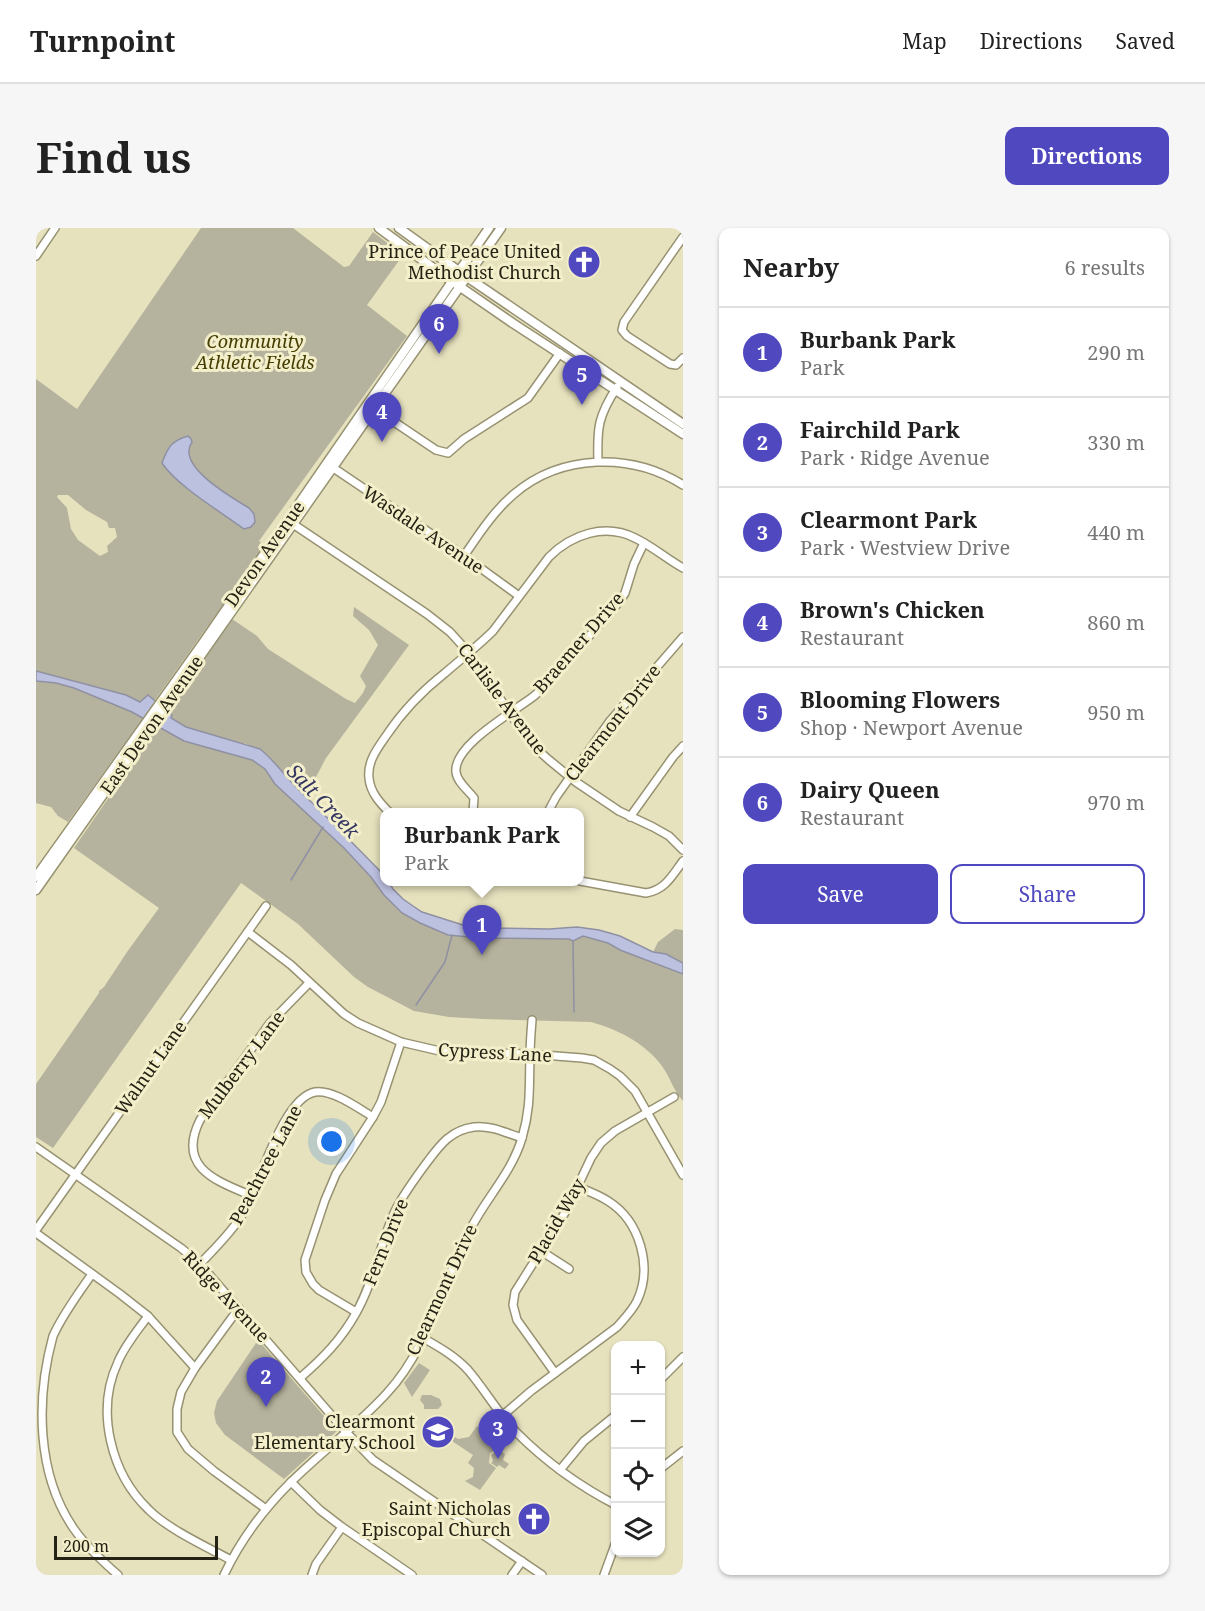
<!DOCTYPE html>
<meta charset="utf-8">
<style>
:root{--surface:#fff;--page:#f6f6f6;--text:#222;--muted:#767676;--line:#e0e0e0;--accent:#5048bf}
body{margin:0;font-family:"Noto Serif",serif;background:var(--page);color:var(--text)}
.controls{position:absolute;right:18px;bottom:18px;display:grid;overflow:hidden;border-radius:12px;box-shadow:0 2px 4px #0004}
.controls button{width:54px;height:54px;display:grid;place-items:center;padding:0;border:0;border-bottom:2px solid var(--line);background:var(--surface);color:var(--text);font:30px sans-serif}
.scale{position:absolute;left:18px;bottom:15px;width:164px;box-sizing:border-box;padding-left:6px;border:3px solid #242214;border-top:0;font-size:16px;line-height:21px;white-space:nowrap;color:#242214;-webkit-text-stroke:4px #f4efcb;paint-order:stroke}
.you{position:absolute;left:296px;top:914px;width:21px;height:21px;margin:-15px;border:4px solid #fff;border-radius:50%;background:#1a73e8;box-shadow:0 0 0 9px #1a73e833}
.badge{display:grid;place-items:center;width:39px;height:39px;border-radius:50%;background:var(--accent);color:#fff;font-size:20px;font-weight:700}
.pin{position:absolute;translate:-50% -50px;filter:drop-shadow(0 2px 3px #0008)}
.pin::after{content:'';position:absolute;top:32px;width:21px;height:18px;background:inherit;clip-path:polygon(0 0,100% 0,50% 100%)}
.popup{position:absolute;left:344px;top:580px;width:204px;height:78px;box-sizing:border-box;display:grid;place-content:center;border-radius:12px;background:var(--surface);filter:drop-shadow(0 2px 4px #0005);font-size:20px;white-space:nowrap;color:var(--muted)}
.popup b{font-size:22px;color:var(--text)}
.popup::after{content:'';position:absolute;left:50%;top:100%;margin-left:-12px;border:12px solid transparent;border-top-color:var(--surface)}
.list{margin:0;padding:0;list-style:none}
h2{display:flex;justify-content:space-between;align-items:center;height:78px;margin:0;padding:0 24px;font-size:26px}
h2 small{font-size:20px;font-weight:400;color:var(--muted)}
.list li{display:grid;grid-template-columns:39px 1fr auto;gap:18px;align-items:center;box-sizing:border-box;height:90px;padding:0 24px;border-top:2px solid var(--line)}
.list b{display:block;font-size:22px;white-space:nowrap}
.list p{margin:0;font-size:20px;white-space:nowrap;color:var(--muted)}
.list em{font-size:20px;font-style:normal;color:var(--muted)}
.actions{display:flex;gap:12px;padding:18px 24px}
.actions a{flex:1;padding:14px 0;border:2px solid var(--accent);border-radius:12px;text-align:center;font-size:21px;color:var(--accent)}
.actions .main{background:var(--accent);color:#fff}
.icon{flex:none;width:33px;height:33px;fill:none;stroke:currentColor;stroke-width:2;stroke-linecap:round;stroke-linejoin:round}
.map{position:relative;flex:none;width:647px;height:1347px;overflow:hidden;border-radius:12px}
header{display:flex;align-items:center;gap:36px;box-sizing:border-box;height:84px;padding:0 30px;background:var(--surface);border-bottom:2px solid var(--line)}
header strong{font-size:28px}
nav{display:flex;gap:33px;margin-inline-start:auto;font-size:21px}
.intro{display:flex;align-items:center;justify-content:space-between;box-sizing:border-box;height:144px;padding:0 36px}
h1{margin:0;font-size:42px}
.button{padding:15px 27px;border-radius:12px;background:var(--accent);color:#fff;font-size:21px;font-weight:700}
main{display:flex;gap:36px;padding:0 36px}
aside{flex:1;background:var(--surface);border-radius:12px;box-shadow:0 2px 4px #0004}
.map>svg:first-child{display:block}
</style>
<header>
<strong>Turnpoint</strong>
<nav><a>Map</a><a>Directions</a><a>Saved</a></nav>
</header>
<div class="intro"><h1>Find us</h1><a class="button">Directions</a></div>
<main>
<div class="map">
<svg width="647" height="1347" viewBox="0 0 647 1347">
<rect width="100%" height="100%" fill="#e7e2be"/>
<g fill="#b5b29d" fill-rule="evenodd">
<path d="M 165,0 L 257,0 L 308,39 L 313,38 L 337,4 L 367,27 L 331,77 L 371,108 L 223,313 L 229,318 L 119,472 L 112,467 L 104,474 L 90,467 L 0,443 L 0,151 L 41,181 ZM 22,267 L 32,267 L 50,282 L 71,294 L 73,300 L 79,300 L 81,309 L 71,318 L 72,324 L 64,328 L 42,312 L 35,301 L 31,280 L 21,269 Z"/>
<polygon points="318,379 373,417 290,530 270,568 232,528 211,516 192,512 150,499 135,490 132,482 196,391 221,408 232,421 310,471 319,475 327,465 330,458 324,448 342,417 333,402 317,388"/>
<path d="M 0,453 C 8,455 16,454 23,456 C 52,463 81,476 107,490 L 32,594 L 22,588 L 15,579 L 0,575 Z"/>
<path d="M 122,498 L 148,513 L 216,532 L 229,541 L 239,556 L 308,620 L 335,649 L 348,667 L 366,685 L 384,695 L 412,707 L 444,710 L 533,711 L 537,713 L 547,708 L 572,715 L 584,722 L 647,746 L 647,873 C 638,864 634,849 626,838 C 609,815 581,801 555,794 L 447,791 L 413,789 L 378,783 L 332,759 L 318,749 L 262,696 L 205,655 L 17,920 L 0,909 L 0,856 L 63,765 L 63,763 L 68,759 L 91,724 L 123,680 L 38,620 Z"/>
<polygon points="639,701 647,702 647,735 630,726 617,724 622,714"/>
<polygon points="222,1112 301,1203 248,1251 189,1207 180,1195 178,1185 181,1173"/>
<polygon points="383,1135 394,1142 376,1169 368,1155"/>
<polygon points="386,1167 395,1167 404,1171 406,1177 402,1181 388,1181 388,1177 384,1172"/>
<polygon points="441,1198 461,1215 471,1209 475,1212 454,1225 453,1235 460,1240 444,1262 429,1253 437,1249 438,1240 432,1235 437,1227 416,1213 419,1209 422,1211 433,1209"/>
<polygon points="463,1222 469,1226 467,1232 473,1236 469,1241 463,1237 461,1239 455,1235 457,1233 455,1227"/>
</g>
<g fill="#bdc1e0" stroke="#8f91a3" stroke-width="1.5">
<path d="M 152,208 L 155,211 L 156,214 C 139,238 197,270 213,280 L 218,286 L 219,294 L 215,299 L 208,301 C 185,284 140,257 126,235 C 132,219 135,213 152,208 Z"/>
<path d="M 0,443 L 90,467 L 104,474 L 112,467 L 136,487 L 135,490 L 150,499 L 224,521 C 238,532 247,546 259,558 C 290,588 319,617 348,647 L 348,654 L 353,654 L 357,661 L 367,671 L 377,678 L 386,684 L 427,697 L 455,700 L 513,701 L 541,699 L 563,702 L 584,708 L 617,724 L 630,726 L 647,735 L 647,746 L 584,722 L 572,715 L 547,708 L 537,713 L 533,711 L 444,710 L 412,707 L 384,695 L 366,685 L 348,667 L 335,649 L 308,620 L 239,556 L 229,541 L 216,532 L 148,513 L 96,484 L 38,460 L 20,455 L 0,453 Z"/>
</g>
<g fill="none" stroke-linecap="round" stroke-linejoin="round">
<g stroke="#8f91a3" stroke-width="1.5">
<polyline points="255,652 287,599"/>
<polyline points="537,713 538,784"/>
<polyline points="380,777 409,734 416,707"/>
</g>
<g stroke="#979271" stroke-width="10">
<g id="minor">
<polyline points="647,9 588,94 586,102 591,108 634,136 640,137 647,130"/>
<polyline points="0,28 19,0"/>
<polyline points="336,179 400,222 412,225 428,211 492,170 524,125"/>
<path d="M 562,233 C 561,200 562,188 581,159"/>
<polyline points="293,237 428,328 483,368"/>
<polyline points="257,296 391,386 414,404 433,425 486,503 503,523 513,532 540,554 583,583 617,599 633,608 647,622"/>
<path d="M 428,328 C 443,306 457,284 478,266 C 525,226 595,224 647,257"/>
<path d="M 353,584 C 344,575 334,564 333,550 C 331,534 341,521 350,508 C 366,484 386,463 409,445 C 425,431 442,418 457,403 L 513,329 C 536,306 569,295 599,310 C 616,318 631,331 647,340"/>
<path d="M 437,584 L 438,570 C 432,562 421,554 420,544 C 417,517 479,483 498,468 C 503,464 507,460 512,455 L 584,373 L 589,365 L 598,336 L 608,315"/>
<polyline points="512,584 520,569 574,493 647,409"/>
<polyline points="594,589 637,529 647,518"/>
<path d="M 544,653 L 610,665 C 629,662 636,648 647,633"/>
<polyline points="212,704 255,737 308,786 322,795 365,814 408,824 494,826 546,830 558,832 574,841 584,848 599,863 647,947"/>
<polyline points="0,919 145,1020 164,1036 310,1204 337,1232 506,1347"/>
<path d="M 216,968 C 181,953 140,940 164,892 L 234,795 L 273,755"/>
<polyline points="0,1002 230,678"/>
<polyline points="0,1005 84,1066 112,1088 159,1140"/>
<polyline points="505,1023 533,1041"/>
<path d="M 164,1036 C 179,1020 195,1005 206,987 C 223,960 246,870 279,864 C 296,861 322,880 337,889"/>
<path d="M 56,1046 C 42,1066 27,1086 17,1108 C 0,1170 0,1246 38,1301 C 50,1318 66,1333 82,1347"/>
<polyline points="203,1080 159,1140 145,1164 141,1181 141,1204 152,1221 178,1243 230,1281"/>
<polyline points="320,1084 283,1062 277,1056 270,1044 269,1032 289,972 300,946 337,889 345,874 365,814"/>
<path d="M 112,1088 C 102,1102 89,1117 82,1134 C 59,1183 75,1246 113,1282 C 132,1301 171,1319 195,1332"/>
<path d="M 387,1110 C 403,1119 419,1128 432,1142 C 449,1162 462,1185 480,1204 C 509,1233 543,1258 580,1277"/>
<polyline points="519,1145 481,1092 477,1077 479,1064 530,983 555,930 565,915 579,903 638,869"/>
<path d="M 264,1150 C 287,1130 305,1112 320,1085 C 338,1053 344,1016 359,983 C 368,965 380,949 392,933 C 404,917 415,902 438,899 C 455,897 470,905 486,910"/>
<polyline points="624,1152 647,1129"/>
<path d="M 466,1188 L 495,1163 L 581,1099 C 588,1091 596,1083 601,1073 C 617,1039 604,993 572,973 C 563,967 552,963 542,959"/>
<polyline points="624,1241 647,1223"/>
<polyline points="524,1242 548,1213 580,1187"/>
<polyline points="255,1254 284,1282 306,1299 376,1347"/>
<path d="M 188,1347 C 204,1313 228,1281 254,1255 C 285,1224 321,1198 351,1165 C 394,1119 406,1054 435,1000 C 451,969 476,944 486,910 C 495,880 493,859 494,829 C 494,817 495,804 496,792"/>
<polyline points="276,1347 280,1336 306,1299"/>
<polyline points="476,1347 486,1333"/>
<polyline points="568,1347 580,1314"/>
</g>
</g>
<g stroke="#979271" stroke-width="11">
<g id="major">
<polyline points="343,0 404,45 478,96 647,206"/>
<polyline points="363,0 431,49 647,196"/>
<polyline points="0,649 169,412 453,0"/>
<polyline points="0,662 465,0"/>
</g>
</g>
<use href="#minor" stroke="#fff" stroke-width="7"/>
<use href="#major" stroke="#fff" stroke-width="8"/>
</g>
<defs>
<g id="church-disc" transform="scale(1.725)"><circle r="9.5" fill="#5048bf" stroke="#f4efcb"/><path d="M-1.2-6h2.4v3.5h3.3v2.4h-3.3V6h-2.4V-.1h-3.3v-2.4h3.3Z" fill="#fff"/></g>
<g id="school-disc" transform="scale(1.725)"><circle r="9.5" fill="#5048bf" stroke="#f4efcb"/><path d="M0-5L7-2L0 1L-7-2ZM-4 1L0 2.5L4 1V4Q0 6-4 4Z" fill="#fff"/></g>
</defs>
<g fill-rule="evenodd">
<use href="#church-disc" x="548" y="34"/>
<use href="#school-disc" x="402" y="1204"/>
<use href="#church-disc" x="498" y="1291"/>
</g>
<g text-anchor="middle" stroke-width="6" stroke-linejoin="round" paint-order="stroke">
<g font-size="18" fill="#242214" stroke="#f4efcb" text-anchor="end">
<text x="525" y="30">Prince of Peace United<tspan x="525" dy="21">Methodist Church</tspan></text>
<text x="379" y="1200">Clearmont<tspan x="379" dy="21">Elementary School</tspan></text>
<text x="475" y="1287">Saint Nicholas<tspan x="475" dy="21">Episcopal Church</tspan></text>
</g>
<g font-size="18" font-style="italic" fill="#463e02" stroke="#f4efcb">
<text x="219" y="120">Community<tspan x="219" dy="21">Athletic Fields</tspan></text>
</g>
<g font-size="18" fill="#242214" stroke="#f4efcb">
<text transform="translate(387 302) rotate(34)" y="6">Wasdale Avenue</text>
<text transform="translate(229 326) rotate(-55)" y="6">Devon Avenue</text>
<text transform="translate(543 415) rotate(-49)" y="6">Braemer Drive</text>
<text transform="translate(466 471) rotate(53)" y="6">Carlisle Avenue</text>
<text transform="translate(577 495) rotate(-52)" y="6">Clearmont Drive</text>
<text transform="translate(116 497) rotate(-55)" y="6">East Devon Avenue</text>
<text transform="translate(459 825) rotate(3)" y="6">Cypress Lane</text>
<text transform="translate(206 837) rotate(-53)" y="6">Mulberry Lane</text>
<text transform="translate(115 840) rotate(-55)" y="6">Walnut Lane</text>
<text transform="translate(230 937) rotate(-62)" y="6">Peachtree Lane</text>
<text transform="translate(521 993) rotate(-60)" y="6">Placid Way</text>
<text transform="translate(350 1014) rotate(-68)" y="6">Fern Drive</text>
<text transform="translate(406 1062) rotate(-65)" y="6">Clearmont Drive</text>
<text transform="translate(190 1069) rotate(47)" y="6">Ridge Avenue</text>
</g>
<g font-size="20" font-style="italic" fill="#343661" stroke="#f4efcb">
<text transform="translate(287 573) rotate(46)" y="7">Salt Creek</text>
</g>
</g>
</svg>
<div class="controls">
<button>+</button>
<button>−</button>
<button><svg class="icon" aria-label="locate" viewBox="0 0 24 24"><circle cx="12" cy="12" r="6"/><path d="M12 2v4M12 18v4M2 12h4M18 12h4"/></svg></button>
<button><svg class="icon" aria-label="layers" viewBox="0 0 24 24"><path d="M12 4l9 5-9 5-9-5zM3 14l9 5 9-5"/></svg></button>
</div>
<div class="scale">200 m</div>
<div class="you"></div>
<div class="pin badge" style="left:446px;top:727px">1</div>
<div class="popup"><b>Burbank Park</b>Park</div>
<div class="pin badge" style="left:230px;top:1179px">2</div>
<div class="pin badge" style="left:462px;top:1231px">3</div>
<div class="pin badge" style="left:346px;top:214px">4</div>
<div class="pin badge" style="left:546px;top:177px">5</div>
<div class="pin badge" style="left:403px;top:126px">6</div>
</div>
<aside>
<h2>Nearby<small>6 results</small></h2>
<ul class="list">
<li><span class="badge">1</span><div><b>Burbank Park</b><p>Park</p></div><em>290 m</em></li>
<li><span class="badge">2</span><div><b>Fairchild Park</b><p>Park · Ridge Avenue</p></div><em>330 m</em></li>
<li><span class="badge">3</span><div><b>Clearmont Park</b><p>Park · Westview Drive</p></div><em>440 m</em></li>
<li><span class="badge">4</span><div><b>Brown's Chicken</b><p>Restaurant</p></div><em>860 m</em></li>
<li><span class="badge">5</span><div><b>Blooming Flowers</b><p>Shop · Newport Avenue</p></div><em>950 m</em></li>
<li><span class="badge">6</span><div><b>Dairy Queen</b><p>Restaurant</p></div><em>970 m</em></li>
</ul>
<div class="actions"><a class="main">Save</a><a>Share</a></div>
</aside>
</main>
